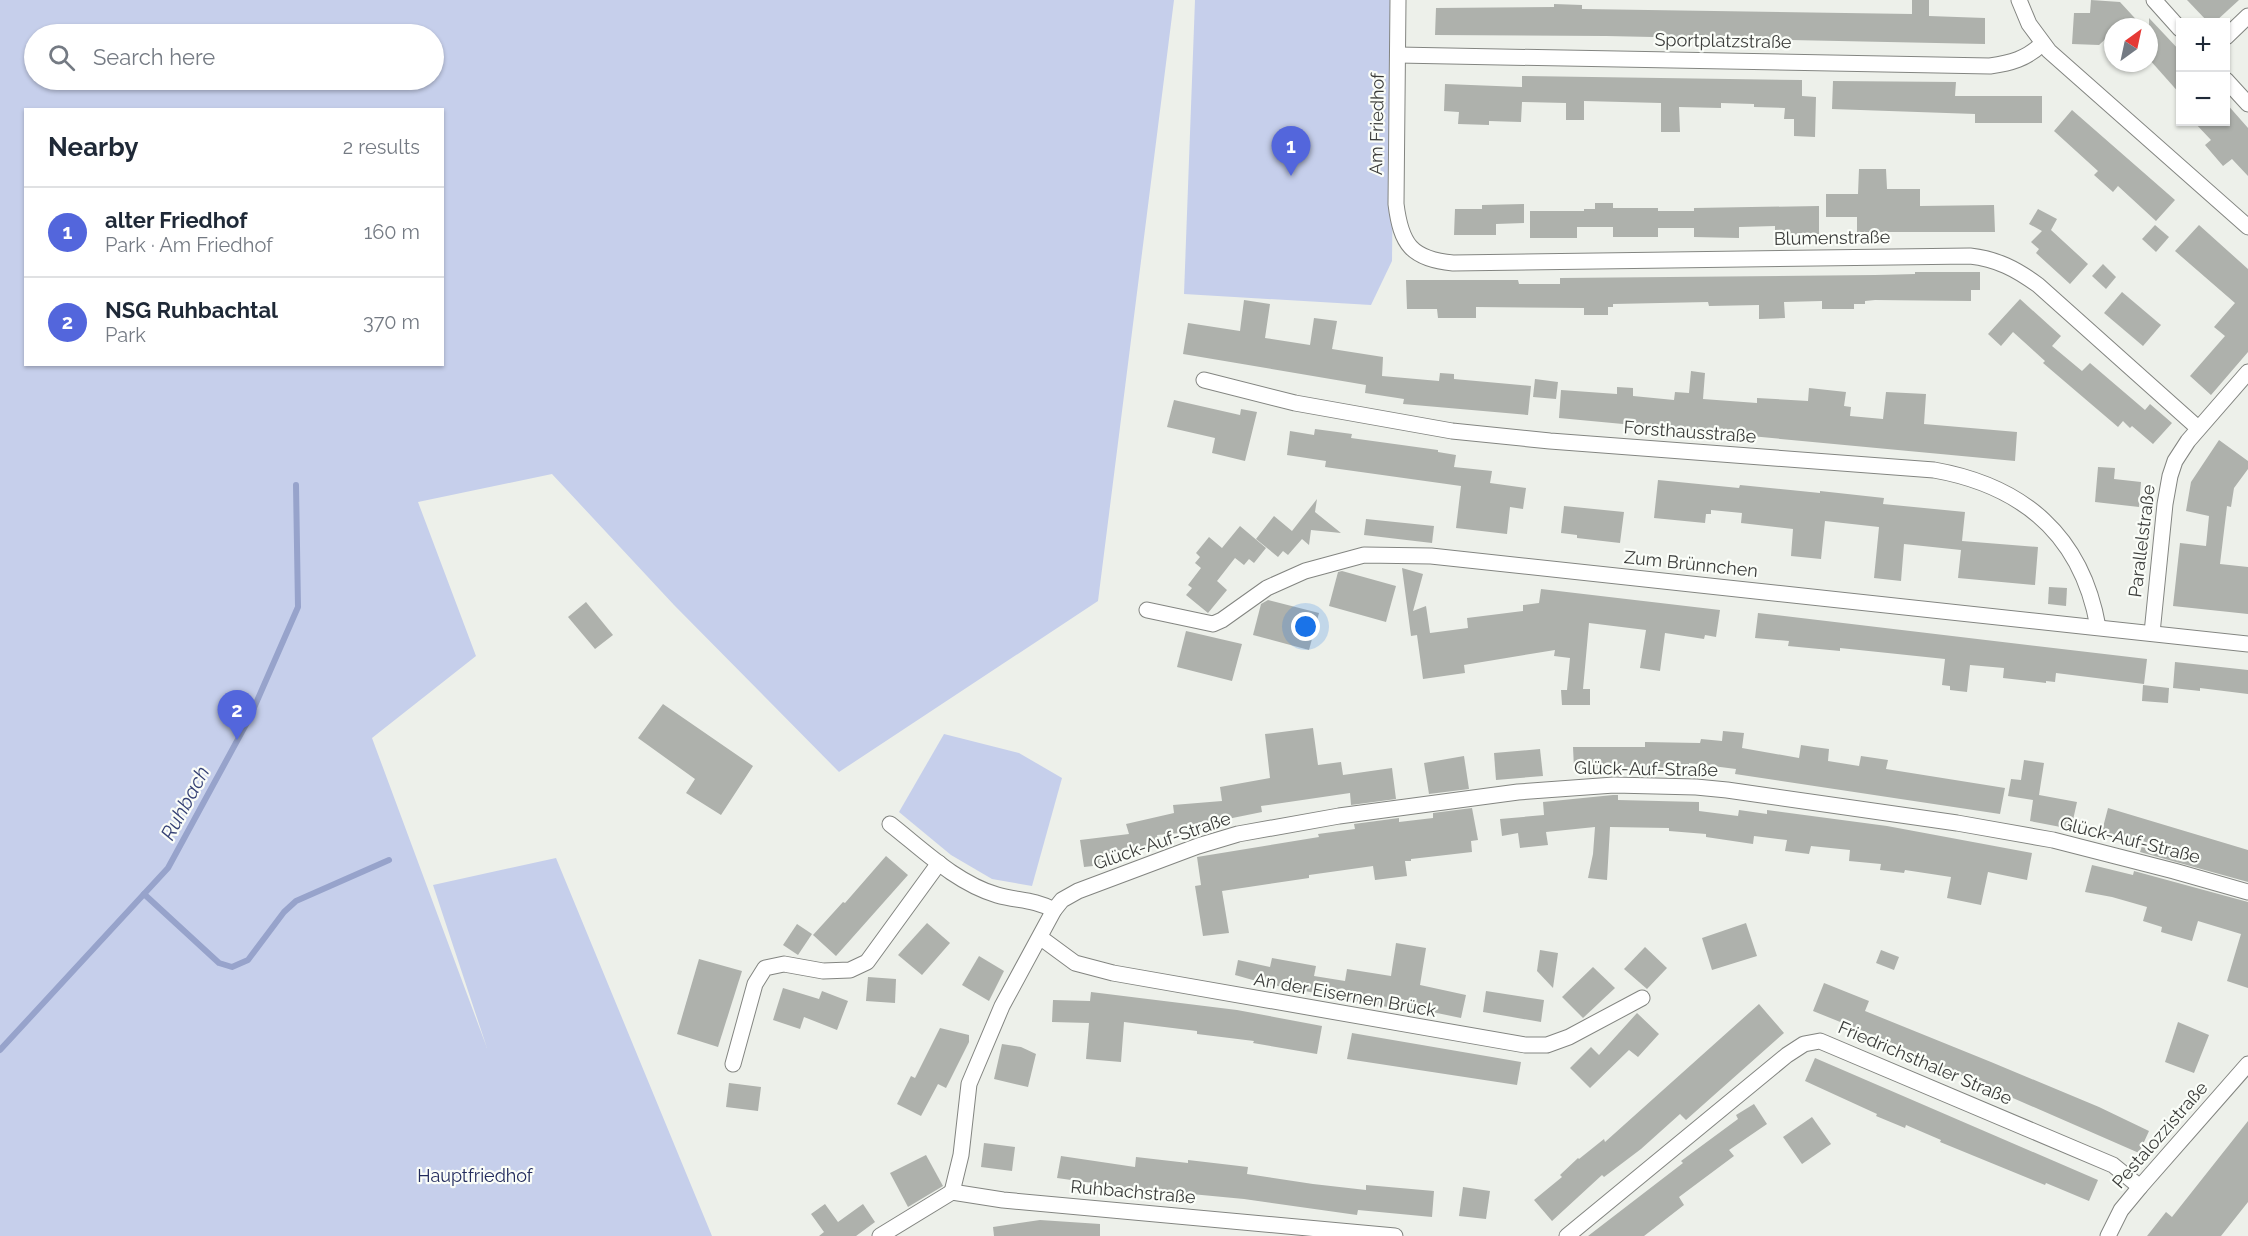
<!DOCTYPE html>
<meta charset="utf-8">
<style>
:root{--surface:#fff;--page:#f2f2f3;--text:#1f2937;--muted:#747a83;--line:#e0e1e3;--accent:#5366dc}
body{margin:0;font-family:Raleway,sans-serif;background:var(--page);color:var(--text)}
.controls{position:absolute;right:18px;top:18px;display:grid;overflow:hidden;border-radius:0px;box-shadow:0 2px 4px #0004}
.controls button{width:54px;height:54px;display:grid;place-items:center;padding:0;border:0;border-bottom:2px solid var(--line);background:var(--surface);color:var(--text);font:30px sans-serif}
.compass{position:absolute;left:2104px;top:18px;width:54px;height:54px;border-radius:50%;background:var(--surface);box-shadow:0 2px 4px #0004;rotate:33deg}
.you{position:absolute;left:1306px;top:627px;width:21px;height:21px;margin:-15px;border:4px solid #fff;border-radius:50%;background:#1a73e8;box-shadow:0 0 0 9px #1a73e833}
.badge{display:grid;place-items:center;width:39px;height:39px;border-radius:50%;background:var(--accent);color:#fff;font-size:20px;font-weight:700}
.pin{position:absolute;translate:-50% -50px;filter:drop-shadow(0 2px 3px #0008)}
.pin::after{content:'';position:absolute;top:32px;width:21px;height:18px;background:inherit;clip-path:polygon(0 0,100% 0,50% 100%)}
.list{margin:0;padding:0;list-style:none}
h2{display:flex;justify-content:space-between;align-items:center;height:78px;margin:0;padding:0 24px;font-size:26px}
h2 small{font-size:20px;font-weight:400;color:var(--muted)}
.list li{display:grid;grid-template-columns:39px 1fr auto;gap:18px;align-items:center;box-sizing:border-box;height:90px;padding:0 24px;border-top:2px solid var(--line)}
.list b{display:block;font-size:22px;white-space:nowrap}
.list p{margin:0;font-size:20px;white-space:nowrap;color:var(--muted)}
.list em{font-size:20px;font-style:normal;color:var(--muted)}
.icon{flex:none;width:33px;height:33px;fill:none;stroke:currentColor;stroke-width:2;stroke-linecap:round;stroke-linejoin:round}
.map{position:relative;flex:none;width:2248px;height:1236px;overflow:hidden}
.search{position:absolute;background:var(--surface);box-shadow:0 2px 4px #0004;left:24px;top:24px;width:420px;height:66px;display:flex;align-items:center;gap:15px;box-sizing:border-box;padding:0 21px;border-radius:33px;color:var(--muted);font-size:22px}
.panel{position:absolute;background:var(--surface);box-shadow:0 2px 4px #0004;left:24px;top:108px;width:420px;height:258px;border-radius:0px}
.map>svg:first-child{display:block}
</style>
<div class="map">
<svg width="2248" height="1236" viewBox="0 0 2248 1236">
<rect width="100%" height="100%" fill="#edf0ea"/>
<g fill="#c6cfeb" fill-rule="evenodd">
<path d="M 0,0 L 1174,0 L 1098,601 L 839,772 L 674,605 L 552,474 L 418,502 L 476,656 L 372,738 L 487,1048 L 433,885 L 556,858 L 712,1236 L 0,1236 ZM 34,34 L 434,34 L 434,80 L 34,80 ZM 26,110 L 442,110 L 442,364 L 26,364 Z"/>
<polygon points="1195,0 1395,0 1392,261 1371,305 1184,294"/>
<polygon points="944,734 1019,753 1062,778 1032,886 992,879 951,855 899,812"/>
</g>
<g fill="none" stroke-linecap="round" stroke-linejoin="round">
<g stroke="#97a3cb" stroke-width="6">
<polyline points="144,894 219,963 232,967 248,960 284,912 296,901 389,860"/>
<polyline points="0,1050 168,868 250,717 298,607 296,485"/>
</g>
</g>
<g fill="#aeb1ac">
<polygon points="1912,0 1929,0 1929,16 1985,18 1985,44 1606,36 1435,35 1436,8 1554,7 1554,4 1582,5 1582,9 1912,14"/>
<polygon points="2091,0 2120,2 2143,27 2113,27 2113,32 2099,45 2072,44 2074,13 2090,13"/>
<polygon points="2187,0 2239,0 2215,22 2208,22"/>
<polygon points="2149,18 2181,52 2181,95 2149,59"/>
<polygon points="1522,76 1802,80 1802,96 1816,97 1815,137 1794,136 1794,119 1784,119 1785,108 1754,107 1754,104 1721,103 1721,108 1679,107 1680,132 1661,132 1661,103 1584,101 1584,120 1566,120 1566,103 1522,102 1521,122 1489,121 1489,125 1458,124 1459,112 1444,111 1445,84 1522,87"/>
<polygon points="1833,81 1956,82 1955,96 2042,96 2042,123 1975,123 1975,114 1832,109"/>
<polygon points="2226,103 2248,128 2248,176 2232,159 2223,166 2205,145 2211,140 2194,122 2226,122"/>
<polygon points="2072,110 2175,200 2156,221 2118,186 2113,192 2094,175 2098,171 2054,131"/>
<polygon points="1859,169 1886,169 1887,189 1920,189 1920,206 1994,205 1995,232 1857,232 1857,217 1826,217 1826,194 1858,194"/>
<polygon points="1595,203 1613,203 1613,208 1658,208 1658,211 1694,211 1694,208 1819,206 1819,234 1775,235 1775,226 1739,227 1739,238 1694,237 1694,228 1658,228 1658,237 1613,237 1613,227 1577,227 1577,238 1530,238 1530,211 1584,211 1584,209 1595,209"/>
<polygon points="1524,204 1524,223 1496,224 1496,235 1454,235 1455,209 1482,209 1482,205"/>
<polygon points="2038,209 2057,219 2051,230 2088,264 2070,284 2036,253 2039,249 2031,242 2042,231 2029,224"/>
<polygon points="2155,225 2169,237 2156,252 2142,239"/>
<polygon points="2199,225 2248,269 2248,352 2211,395 2190,376 2225,336 2214,327 2235,303 2175,251"/>
<polygon points="2103,264 2116,277 2106,289 2092,276"/>
<polygon points="1915,272 1980,272 1980,290 1971,290 1971,301 1875,300 1865,301 1865,304 1854,304 1854,309 1822,309 1822,301 1784,302 1785,318 1759,319 1759,305 1709,306 1708,302 1613,304 1613,307 1608,307 1608,315 1584,315 1584,308 1476,307 1476,318 1438,318 1437,309 1407,309 1406,280 1518,280 1519,284 1560,284 1560,278 1875,275 1915,274"/>
<polygon points="2122,292 2161,325 2143,346 2104,313"/>
<polygon points="2020,299 2061,336 2052,346 2082,371 2090,363 2145,410 2150,404 2172,423 2153,444 2132,426 2130,428 2123,421 2118,427 2043,363 2045,361 2013,332 2001,346 1988,334"/>
<polygon points="1244,300 1270,304 1265,338 1310,345 1314,318 1337,321 1332,349 1383,357 1382,376 1439,381 1440,373 1454,374 1454,379 1531,386 1528,415 1403,404 1404,399 1365,393 1366,385 1183,354 1188,323 1240,331"/>
<polygon points="1691,371 1705,373 1703,399 1757,403 1757,398 1808,401 1809,388 1846,392 1844,406 1851,407 1850,416 1883,419 1886,392 1926,394 1924,424 2017,432 2015,461 1559,418 1561,390 1617,394 1617,387 1633,388 1633,396 1674,400 1675,392 1689,393"/>
<polygon points="1535,379 1558,382 1556,399 1533,397"/>
<polygon points="1174,400 1240,415 1241,409 1257,412 1245,461 1212,453 1215,438 1167,427"/>
<polygon points="1315,429 1352,434 1351,438 1438,450 1438,452 1456,455 1454,467 1492,471 1490,483 1526,488 1523,509 1510,507 1507,534 1456,528 1461,486 1325,467 1326,461 1287,455 1290,431 1314,435"/>
<polygon points="2219,440 2248,461 2248,469 2234,488 2231,507 2227,506 2220,564 2248,567 2248,614 2173,606 2180,543 2206,546 2209,516 2186,511 2191,482"/>
<polygon points="2098,467 2115,468 2114,479 2141,482 2139,507 2095,502"/>
<polygon points="1658,480 1739,488 1740,485 1820,493 1820,491 1884,498 1883,504 1965,512 1962,541 2038,547 2035,585 1958,578 1961,550 1904,544 1901,581 1874,578 1879,527 1825,521 1821,559 1791,556 1793,529 1741,523 1742,513 1711,510 1711,514 1706,514 1705,523 1654,518"/>
<polygon points="1317,499 1315,512 1341,533 1311,530 1309,545 1302,539 1288,555 1283,551 1278,557 1256,539 1274,516 1292,531"/>
<polygon points="1564,506 1624,512 1620,543 1577,538 1577,535 1561,533"/>
<polygon points="1366,519 1434,526 1432,543 1364,535"/>
<polygon points="1240,526 1266,548 1254,563 1249,559 1244,565 1235,558 1217,581 1227,590 1208,613 1186,595 1192,588 1188,585 1201,568 1195,563 1200,557 1196,553 1209,537 1222,548"/>
<polygon points="1402,568 1423,574 1413,611 1426,606 1430,633 1468,628 1467,618 1523,611 1523,605 1539,603 1541,589 1720,610 1716,637 1705,635 1704,639 1665,633 1660,671 1640,668 1646,630 1589,623 1583,689 1590,689 1590,705 1562,705 1561,690 1567,690 1570,658 1554,656 1555,650 1464,665 1465,673 1423,679 1417,635 1411,636"/>
<polygon points="1342,571 1396,586 1386,622 1329,606 1338,572"/>
<polygon points="2049,587 2067,588 2066,606 2048,604"/>
<polygon points="1268,600 1319,613 1309,650 1253,635 1261,604"/>
<polygon points="586,602 613,635 595,649 568,617"/>
<polygon points="1758,613 2147,659 2144,684 2056,673 2055,682 2046,681 2046,683 2003,678 2004,668 1970,665 1967,692 1950,690 1950,686 1942,685 1945,659 1840,648 1840,651 1788,646 1789,641 1755,638"/>
<polygon points="1186,631 1242,644 1232,681 1177,667"/>
<polygon points="2175,662 2248,670 2248,694 2200,688 2200,691 2173,688"/>
<polygon points="2143,685 2169,688 2168,703 2142,701"/>
<polygon points="663,704 753,766 721,815 686,793 695,779 638,738"/>
<polygon points="1313,728 1318,765 1341,762 1343,775 1392,768 1396,799 1351,805 1350,793 1261,806 1262,812 1203,824 1203,831 1157,835 1159,844 1110,855 1111,864 1084,867 1080,840 1129,834 1126,824 1174,813 1173,805 1222,801 1220,787 1270,778 1265,734"/>
<polygon points="1723,731 1744,733 1742,748 1799,758 1801,745 1814,747 1829,749 1828,761 1859,766 1861,756 1888,760 1886,769 2005,788 2000,814 1735,774 1736,769 1689,763 1689,771 1574,768 1573,747 1645,747 1645,742 1700,743 1701,739 1722,741"/>
<polygon points="1540,749 1543,776 1496,780 1494,753"/>
<polygon points="1464,756 1469,789 1429,794 1424,763"/>
<polygon points="2024,760 2044,763 2039,795 2077,802 2071,829 2030,821 2033,800 2008,796 2011,779 2021,780"/>
<polygon points="1613,795 1618,795 1618,800 1699,802 1699,811 1738,816 1739,810 1767,814 1767,810 1887,826 2032,853 2027,880 1988,872 1981,905 1947,898 1951,877 1905,870 1904,873 1880,870 1881,864 1849,861 1850,850 1811,846 1809,854 1785,851 1787,840 1754,836 1753,844 1706,837 1706,834 1669,831 1669,828 1610,827 1607,880 1588,878 1593,854 1595,827 1546,832 1548,845 1520,848 1518,833 1502,836 1500,819 1544,815 1543,802"/>
<polygon points="1472,808 1478,840 1471,841 1472,852 1411,859 1411,861 1405,861 1407,876 1375,880 1373,866 1309,875 1309,878 1222,891 1229,933 1203,936 1195,886 1201,885 1197,857 1319,837 1318,834 1355,829 1354,824 1399,818 1399,822 1433,818 1433,813"/>
<polygon points="2108,808 2248,850 2248,882 2140,852 2142,846 2101,835"/>
<polygon points="886,856 908,875 836,956 813,935 843,902 845,903"/>
<polygon points="2092,865 2133,875 2134,871 2248,902 2248,988 2227,981 2241,934 2198,921 2192,941 2161,932 2162,927 2143,921 2147,907 2112,897 2085,892"/>
<polygon points="927,923 950,943 922,975 898,955"/>
<polygon points="1746,923 1757,956 1712,970 1702,938"/>
<polygon points="797,924 812,934 798,955 783,945"/>
<polygon points="1396,943 1426,948 1420,985 1466,995 1461,1018 1389,1003 1388,1007 1342,999 1342,998 1267,984 1235,975 1238,960 1270,967 1272,958 1316,966 1314,976 1345,981 1347,969 1391,976"/>
<polygon points="1645,947 1667,968 1647,989 1624,969"/>
<polygon points="1540,950 1558,953 1553,988 1537,971"/>
<polygon points="1881,950 1899,957 1894,970 1876,963"/>
<polygon points="979,956 1004,971 989,1001 962,985"/>
<polygon points="699,959 742,971 718,1047 677,1034"/>
<polygon points="1593,967 1615,988 1583,1018 1562,997"/>
<polygon points="868,977 896,979 895,1003 866,1001"/>
<polygon points="1824,983 1869,1001 1865,1011 1991,1062 2099,1107 2149,1131 2139,1153 1926,1060 1927,1057 1813,1011"/>
<polygon points="783,988 819,999 822,991 848,1001 837,1030 804,1017 800,1029 773,1020"/>
<polygon points="1486,991 1544,1000 1541,1022 1483,1012"/>
<polygon points="1091,992 1237,1010 1322,1026 1317,1054 1253,1043 1254,1041 1197,1034 1197,1031 1124,1022 1121,1062 1086,1059 1089,1023 1052,1022 1053,1000 1090,1001"/>
<polygon points="1759,1004 1784,1033 1686,1120 1680,1114 1641,1149 1604,1177 1602,1175 1552,1221 1534,1200 1562,1177 1560,1175 1578,1158 1579,1159 1604,1139 1605,1142"/>
<polygon points="1637,1013 1659,1034 1638,1057 1629,1050 1590,1088 1570,1068 1591,1047 1599,1055"/>
<polygon points="2178,1022 2209,1035 2194,1073 2165,1062"/>
<polygon points="940,1028 969,1035 969,1042 946,1088 938,1084 921,1116 897,1104 911,1076 915,1078"/>
<polygon points="1352,1033 1521,1062 1517,1085 1347,1059"/>
<polygon points="1002,1044 1021,1047 1036,1054 1028,1087 994,1079"/>
<polygon points="1815,1058 2098,1180 2089,1201 2046,1183 2045,1185 1940,1142 1941,1140 1906,1125 1905,1128 1876,1116 1877,1114 1805,1081"/>
<polygon points="729,1083 761,1087 758,1111 726,1107"/>
<polygon points="1754,1104 1767,1124 1729,1150 1734,1156 1679,1197 1684,1205 1644,1236 1588,1236 1683,1163 1681,1161 1738,1119 1736,1115"/>
<polygon points="1812,1117 1831,1144 1802,1164 1783,1137"/>
<polygon points="2248,1121 2248,1202 2221,1236 2147,1236 2166,1212 2172,1217"/>
<polygon points="984,1143 1015,1147 1012,1171 981,1167"/>
<polygon points="926,1155 943,1186 908,1207 890,1173"/>
<polygon points="1061,1156 1135,1167 1136,1157 1188,1163 1188,1160 1248,1167 1247,1174 1313,1184 1366,1190 1366,1185 1434,1191 1432,1217 1358,1210 1357,1215 1244,1199 1128,1188 1057,1178"/>
<polygon points="1463,1187 1490,1191 1486,1219 1459,1216"/>
<polygon points="825,1204 838,1222 863,1204 875,1222 856,1236 819,1236 824,1232 811,1214"/>
<polygon points="1040,1220 1100,1224 1100,1236 994,1236 993,1227"/>
</g>
<g fill="none" stroke-linecap="round" stroke-linejoin="round">
<g stroke="#838581" stroke-width="17">
<g id="street">
<path d="M 1398,0 L 1396,204 C 1401,244 1411,259 1453,263 L 1970,256 C 1997,259 2016,269 2038,285 L 2198,428"/>
<polyline points="2019,0 2029,24 2049,51 2248,227"/>
<polyline points="2154,0 2180,29"/>
<polyline points="2226,37 2248,16"/>
<path d="M 1398,55 L 1990,66 C 2011,63 2026,59 2042,44"/>
<polyline points="2226,80 2248,104"/>
<path d="M 1204,380 L 1295,403 L 1452,431 L 1550,441 L 1934,470 C 2024,486 2082,536 2098,627"/>
<polyline points="1147,610 1213,624 1222,620 1267,588 1305,571 1364,555 1431,556 2248,644"/>
<polyline points="2152,633 2165,504 2170,476 2175,461 2188,441 2248,372"/>
<path d="M 890,824 C 922,849 956,883 997,895 C 1018,901 1033,899 1054,910"/>
<polyline points="1041,938 1075,963 1113,973 1525,1045 1547,1045 1569,1037 1642,998"/>
<polyline points="733,1064 755,984 765,968 784,964 823,971 850,970 867,962 939,863"/>
<polyline points="952,1192 961,1155 969,1084 1002,1006 1054,910 1062,900 1078,891 1198,846 1238,834 1339,816 1518,792 1614,785 1696,787 1727,790 1957,823 2053,840 2174,871 2248,892"/>
<polyline points="880,1236 952,1192 1003,1200 1395,1236"/>
<polyline points="1567,1236 1787,1055 1804,1044 1820,1041 2113,1165 2140,1187"/>
<polyline points="2108,1236 2121,1210 2140,1187 2248,1064"/>
</g>
</g>
<use href="#street" stroke="#fff" stroke-width="15"/>
</g>
<g text-anchor="middle" stroke-width="4.5" stroke-linejoin="round" paint-order="stroke">
<g font-size="18" fill="#3b3c3a" stroke="#fafdf8">
<text transform="translate(1723 41) rotate(1)" y="6">Sportplatzstraße</text>
<text transform="translate(1377 124) rotate(-89)" y="6">Am Friedhof</text>
<text transform="translate(1832 238) rotate(-1)" y="6">Blumenstraße</text>
<text transform="translate(1690 432) rotate(4)" y="6">Forsthausstraße</text>
<text transform="translate(2142 541) rotate(-83)" y="6">Parallelstraße</text>
<text transform="translate(1691 564) rotate(6)" y="6">Zum Brünnchen</text>
<text transform="translate(1646 769) rotate(1)" y="6">Glück-Auf-Straße</text>
<text transform="translate(2130 840) rotate(14)" y="6">Glück-Auf-Straße</text>
<text transform="translate(1162 841) rotate(-19)" y="6">Glück-Auf-Straße</text>
<text transform="translate(1345 995) rotate(10)" y="6">An der Eisernen Brück</text>
<text transform="translate(1925 1063) rotate(23)" y="6">Friedrichsthaler Straße</text>
<text transform="translate(2160 1135) rotate(-49)" y="6">Pestalozzistraße</text>
<text transform="translate(1133 1192) rotate(5)" y="6">Ruhbachstraße</text>
</g>
<g font-size="18" fill="#222b5d" stroke="#fafdf8">
<text x="475" y="1182">Hauptfriedhof</text>
</g>
<g font-size="20" font-style="italic" fill="#354175" stroke="#fafdf8">
<text transform="translate(185 803) rotate(-62)" y="7">Ruhbach</text>
</g>
</g>
</svg>
<div class="controls">
<button>+</button>
<button>−</button>
</div>
<svg class="compass" viewBox="-18 -18 36 36"><path d="M0-13l5 13h-10z" fill="#e53935"/><path d="M0 13l5-13h-10z" fill="#747a83"/></svg>
<div class="you"></div>
<div class="pin badge" style="left:1291px;top:176px">1</div>
<div class="pin badge" style="left:237px;top:740px">2</div>
<div class="search"><svg class="icon" aria-label="search" viewBox="0 0 24 24"><circle cx="10" cy="10" r="6"/><path d="M15 15l6 6"/></svg>Search here</div>
<section class="panel">
<h2>Nearby<small>2 results</small></h2>
<ul class="list">
<li><span class="badge">1</span><div><b>alter Friedhof</b><p>Park · Am Friedhof</p></div><em>160 m</em></li>
<li><span class="badge">2</span><div><b>NSG Ruhbachtal</b><p>Park</p></div><em>370 m</em></li>
</ul>
</section>
</div>
